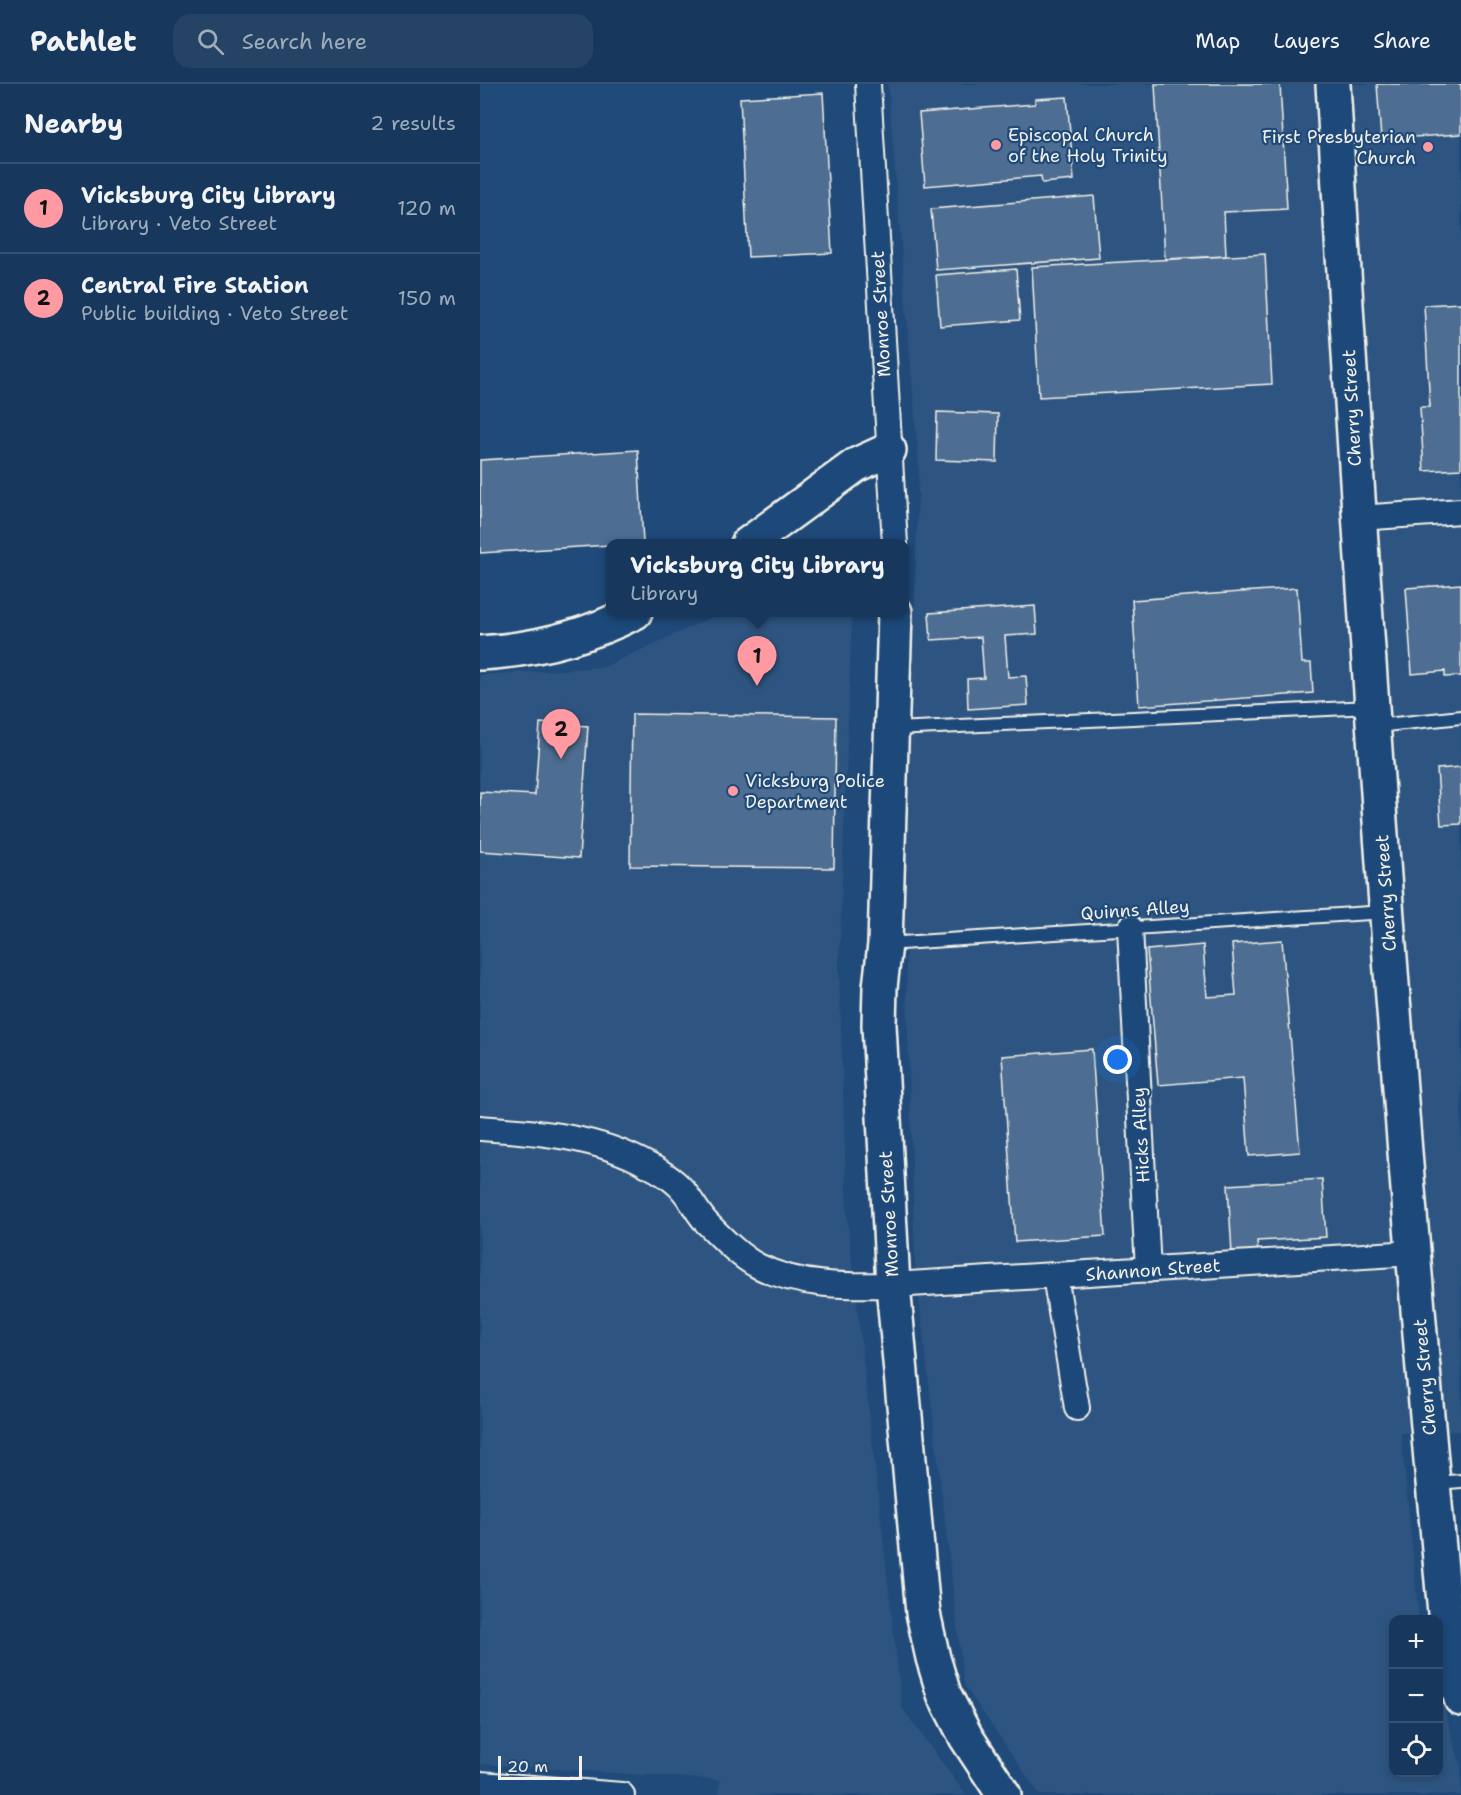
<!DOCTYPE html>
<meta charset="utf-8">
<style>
:root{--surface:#17385c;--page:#244365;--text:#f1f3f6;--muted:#9eacbb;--line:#365272;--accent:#ff9aa2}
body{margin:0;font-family:"Shantell Sans",sans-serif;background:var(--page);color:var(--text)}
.controls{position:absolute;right:18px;bottom:18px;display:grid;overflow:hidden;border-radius:12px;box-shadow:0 3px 9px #0003}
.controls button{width:54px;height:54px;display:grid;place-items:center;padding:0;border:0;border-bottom:2px solid var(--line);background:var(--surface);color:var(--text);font:30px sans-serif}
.scale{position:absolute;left:18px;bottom:15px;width:84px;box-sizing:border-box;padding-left:6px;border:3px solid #f4f1e8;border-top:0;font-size:16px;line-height:21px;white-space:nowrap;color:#f4f1e8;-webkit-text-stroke:4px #1f4a7a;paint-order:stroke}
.you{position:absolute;left:638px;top:976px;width:21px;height:21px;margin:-15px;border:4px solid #fff;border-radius:50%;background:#1a73e8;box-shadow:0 0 0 9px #1a73e833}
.badge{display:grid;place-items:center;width:39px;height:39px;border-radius:50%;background:var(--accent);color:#111;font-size:20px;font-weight:700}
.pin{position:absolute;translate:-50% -50px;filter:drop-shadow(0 2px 3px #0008)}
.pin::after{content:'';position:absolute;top:32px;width:21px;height:18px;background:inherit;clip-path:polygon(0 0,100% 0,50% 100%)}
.popup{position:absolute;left:126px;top:455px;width:303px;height:78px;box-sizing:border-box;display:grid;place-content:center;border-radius:12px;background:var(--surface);filter:drop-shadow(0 2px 4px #0005);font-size:20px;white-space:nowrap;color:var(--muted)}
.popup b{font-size:22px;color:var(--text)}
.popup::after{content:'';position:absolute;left:50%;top:100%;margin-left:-12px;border:12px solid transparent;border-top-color:var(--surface)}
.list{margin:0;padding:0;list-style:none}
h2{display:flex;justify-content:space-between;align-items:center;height:78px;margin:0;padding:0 24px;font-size:26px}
h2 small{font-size:20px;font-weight:400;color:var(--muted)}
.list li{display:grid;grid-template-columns:39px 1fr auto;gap:18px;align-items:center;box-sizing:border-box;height:90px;padding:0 24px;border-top:2px solid var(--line)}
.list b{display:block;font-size:22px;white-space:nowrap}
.list p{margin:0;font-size:20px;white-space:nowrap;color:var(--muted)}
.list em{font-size:20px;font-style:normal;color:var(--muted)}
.icon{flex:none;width:33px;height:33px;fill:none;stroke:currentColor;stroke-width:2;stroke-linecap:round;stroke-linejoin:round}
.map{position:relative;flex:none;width:981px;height:1711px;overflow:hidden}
header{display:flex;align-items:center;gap:36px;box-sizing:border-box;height:84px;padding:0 30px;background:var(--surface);border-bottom:2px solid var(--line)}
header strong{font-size:28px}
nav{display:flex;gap:33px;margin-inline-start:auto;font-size:21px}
.search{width:420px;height:54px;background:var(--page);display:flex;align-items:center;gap:15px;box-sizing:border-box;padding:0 21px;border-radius:18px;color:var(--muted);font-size:22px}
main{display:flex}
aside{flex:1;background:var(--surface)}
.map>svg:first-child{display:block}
</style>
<header>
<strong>Pathlet</strong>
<div class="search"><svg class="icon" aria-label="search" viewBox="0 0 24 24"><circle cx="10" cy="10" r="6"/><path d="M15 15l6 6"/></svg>Search here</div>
<nav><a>Map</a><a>Layers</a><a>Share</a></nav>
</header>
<main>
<aside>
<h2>Nearby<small>2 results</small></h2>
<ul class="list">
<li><span class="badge">1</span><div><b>Vicksburg City Library</b><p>Library · Veto Street</p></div><em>120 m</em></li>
<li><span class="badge">2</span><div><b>Central Fire Station</b><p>Public building · Veto Street</p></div><em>150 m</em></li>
</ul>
</aside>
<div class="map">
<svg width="981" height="1711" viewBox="0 0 981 1711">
<rect width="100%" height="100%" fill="#1f4a7a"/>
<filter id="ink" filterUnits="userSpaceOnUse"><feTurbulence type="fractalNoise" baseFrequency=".0167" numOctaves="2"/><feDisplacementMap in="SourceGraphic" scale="12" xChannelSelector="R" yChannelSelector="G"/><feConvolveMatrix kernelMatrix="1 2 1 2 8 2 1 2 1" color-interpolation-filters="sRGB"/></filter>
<g filter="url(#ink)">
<g fill="#2d5581">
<polygon points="408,0 981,0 981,1347 921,1349 939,1535 914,1536 914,1688 958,1688 959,1606 981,1683 981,1711 560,1711 484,1601 435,1180 424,819 439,382"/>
<polygon points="241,529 372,529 359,882 367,1132 422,1624 486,1711 239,1711 240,1696 0,1680 0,591 124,583"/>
</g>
<g fill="#4d6e92" stroke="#f4f1e8" stroke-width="1.5">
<polygon points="675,0 800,0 807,125 744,128 746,172 685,175"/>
<polygon points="897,0 981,0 981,50 901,55"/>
<polygon points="343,9 352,169 268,173 260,14"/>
<polygon points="587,13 594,96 562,99 561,92 445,102 439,29 555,20 555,15"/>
<polygon points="614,112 619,174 456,186 451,125"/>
<polygon points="785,170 792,300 559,313 552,183"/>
<polygon points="536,185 540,236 460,242 456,191"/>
<polygon points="981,219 981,385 944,387 940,323 950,323 944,221"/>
<polygon points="457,328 518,330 517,378 456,376"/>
<polygon points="158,366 163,459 130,460 130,461 0,469 0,376"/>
<polygon points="981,500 981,592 965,593 965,587 932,590 926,504"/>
<polygon points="817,504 822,579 831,579 833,609 659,622 652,516"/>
<polygon points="555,522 557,550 525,552 528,593 546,592 548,621 488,625 487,595 504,594 501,553 451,556 449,529"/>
<polygon points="152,630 356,633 354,784 150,782"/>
<polygon points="60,639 108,642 99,774 0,767 0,708 55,711"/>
<polygon points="981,683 981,740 961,741 957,685"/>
<polygon points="802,856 820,1068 769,1072 763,994 678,1001 667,866 723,861 727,913 756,911 752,860"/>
<polygon points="612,965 625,1152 535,1158 522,972"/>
<polygon points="842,1095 846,1153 777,1157 778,1168 752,1170 748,1101"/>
</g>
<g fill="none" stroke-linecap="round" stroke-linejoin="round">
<g stroke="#f4f1e8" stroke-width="16">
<g id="lane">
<polyline points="896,642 981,633"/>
<polyline points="414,645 891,623"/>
<polyline points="405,860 906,828"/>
<polyline points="956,1399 981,1397"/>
</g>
</g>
<g stroke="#f4f1e8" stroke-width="28">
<g id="street">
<polyline points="388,0 415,460"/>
<polyline points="878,434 981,427"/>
<polyline points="650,844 668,1186"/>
<path d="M 0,1044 C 57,1048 117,1052 168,1081 C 179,1086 194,1096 202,1105 C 211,1115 217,1128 226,1138 C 241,1153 259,1172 278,1182 C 320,1203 368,1202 413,1201 L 933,1169"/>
<polyline points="575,1192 597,1324"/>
<polyline points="0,1700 142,1711"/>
</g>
</g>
<g stroke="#f4f1e8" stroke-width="38">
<g id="secondary">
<path d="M 853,0 C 882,510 917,1020 965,1529 L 971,1576 L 981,1615"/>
<polyline points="268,460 376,381 409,366"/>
<polyline points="415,528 405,860 400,903 399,941 413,1201 443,1529 453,1574 464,1610 486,1653 524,1711"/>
<path d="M 0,569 C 54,566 106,553 155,528"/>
</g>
</g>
<use href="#lane" stroke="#1f4a7a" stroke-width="12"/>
<use href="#street" stroke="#1f4a7a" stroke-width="24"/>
<use href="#secondary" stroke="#1f4a7a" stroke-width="33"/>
</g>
</g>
<g fill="#ff9aa2" stroke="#1f4a7a" stroke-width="2">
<circle cx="516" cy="61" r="6"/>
<circle cx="948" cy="63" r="6"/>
<circle cx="253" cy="707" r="6"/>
</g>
<g text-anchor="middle" stroke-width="4.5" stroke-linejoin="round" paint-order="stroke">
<g font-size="18" fill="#f4f1e8" stroke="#1f4a7a" text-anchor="start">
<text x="528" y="57">Episcopal Church<tspan x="528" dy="21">of the Holy Trinity</tspan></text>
<text x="936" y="59" text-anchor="end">First Presbyterian<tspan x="936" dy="21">Church</tspan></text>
<text x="265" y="703">Vicksburg Police<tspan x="265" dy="21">Department</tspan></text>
</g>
<g font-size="18" fill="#f4f1e8" stroke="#1f4a7a">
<text transform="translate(401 230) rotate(-93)" y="6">Monroe Street</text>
<text transform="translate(872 324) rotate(-93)" y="6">Cherry Street</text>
<text transform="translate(906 809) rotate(-94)" y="6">Cherry Street</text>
<text transform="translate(655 826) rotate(-4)" y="6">Quinns Alley</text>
<text transform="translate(661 1051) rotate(-93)" y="6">Hicks Alley</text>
<text transform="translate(409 1130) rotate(-93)" y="6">Monroe Street</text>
<text transform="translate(673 1186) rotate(-4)" y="6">Shannon Street</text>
<text transform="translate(945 1293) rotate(-95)" y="6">Cherry Street</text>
</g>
</g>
</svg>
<div class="controls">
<button>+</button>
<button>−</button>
<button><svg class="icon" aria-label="locate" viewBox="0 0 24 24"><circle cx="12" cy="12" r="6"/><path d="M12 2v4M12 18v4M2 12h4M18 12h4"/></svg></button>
</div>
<div class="scale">20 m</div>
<div class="you"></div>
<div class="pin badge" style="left:277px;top:602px">1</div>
<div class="popup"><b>Vicksburg City Library</b>Library</div>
<div class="pin badge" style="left:81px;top:675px">2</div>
</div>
</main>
